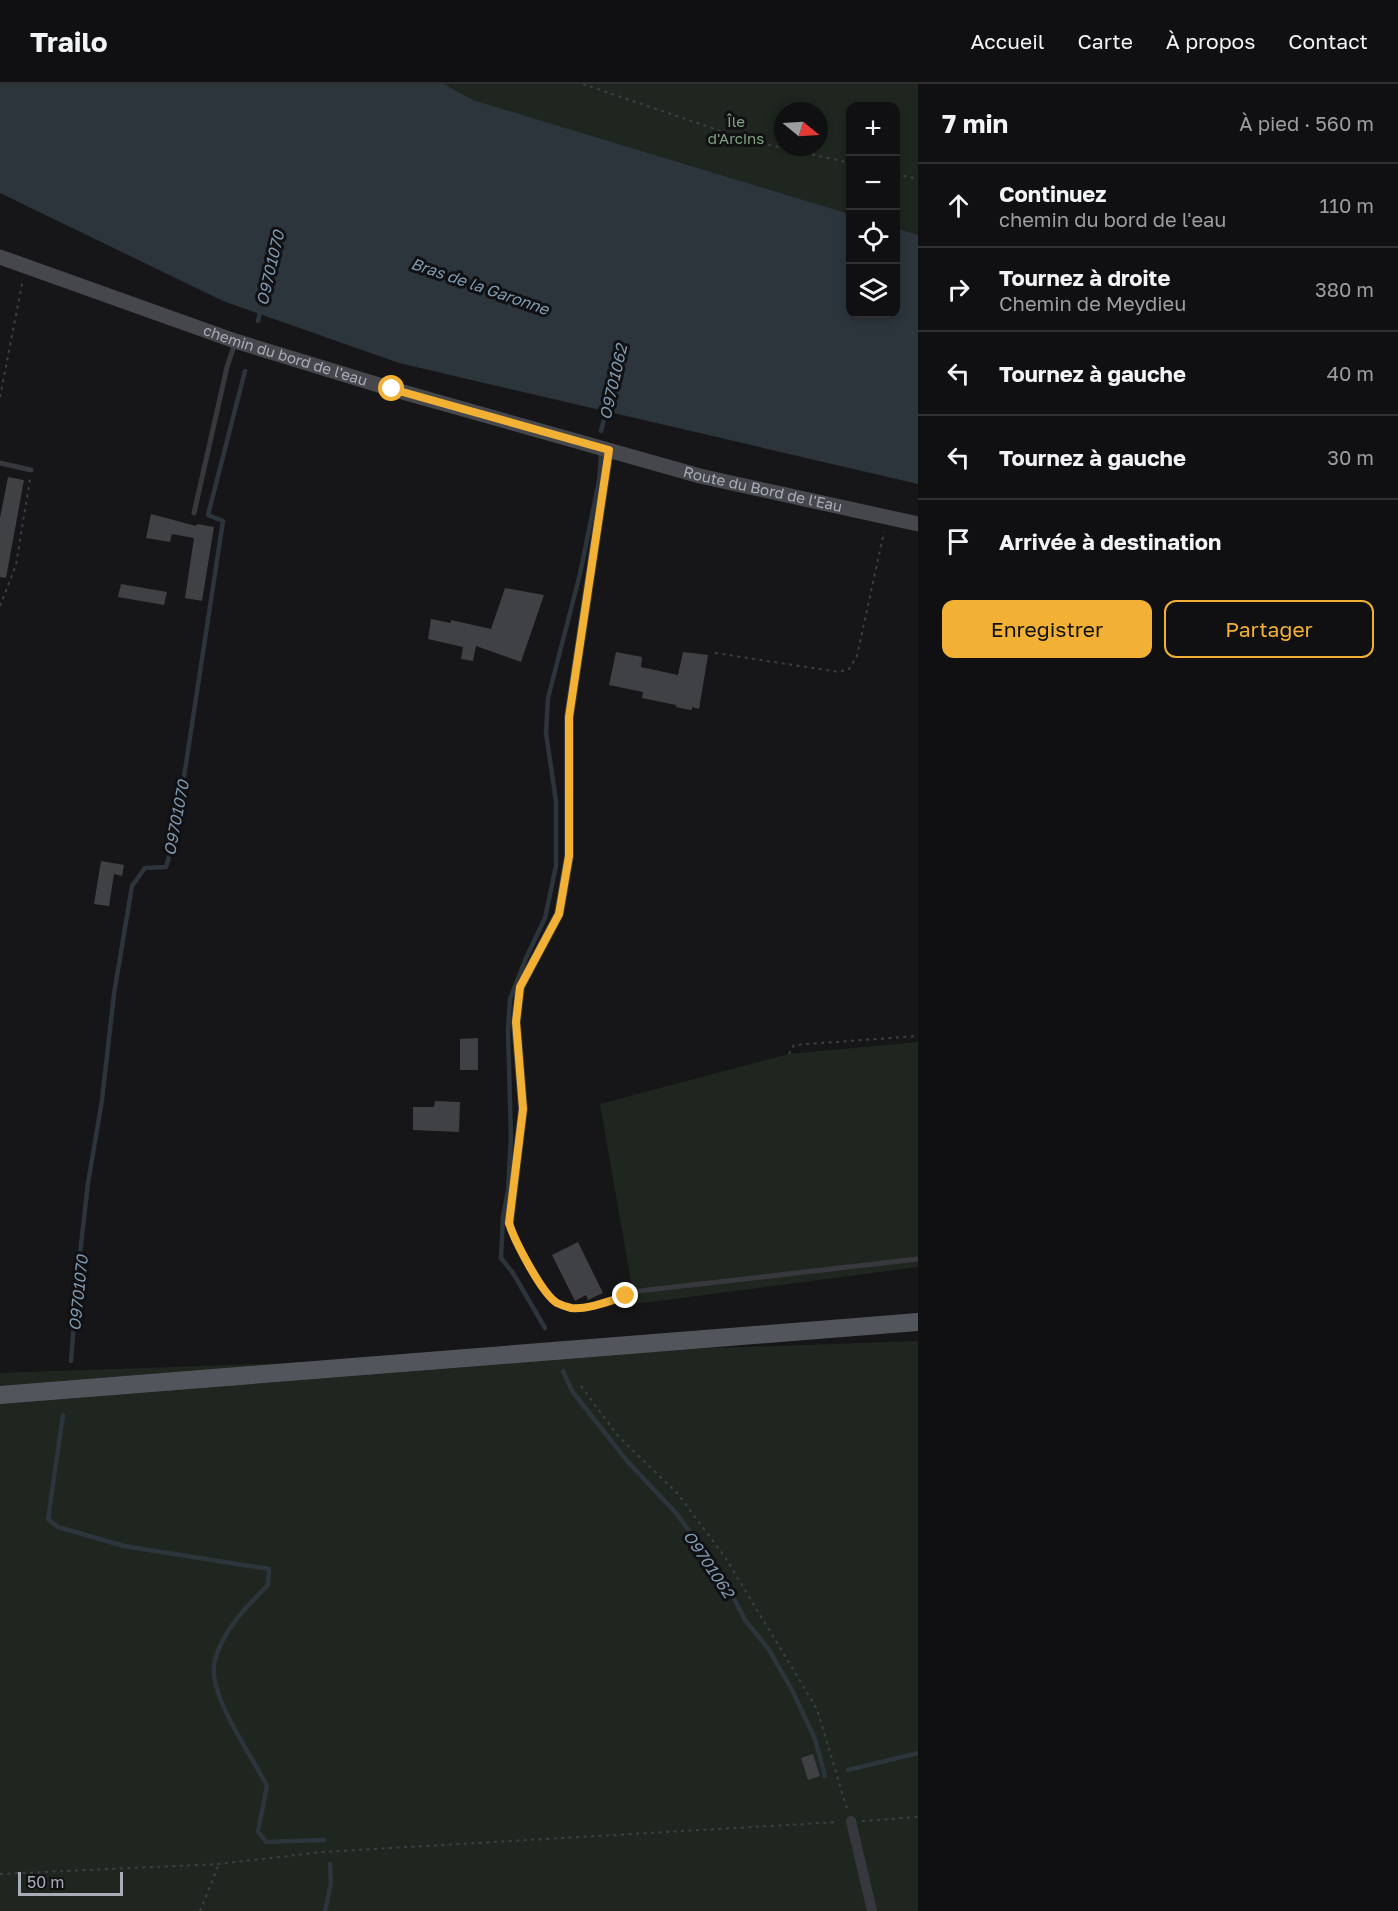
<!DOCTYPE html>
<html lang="fr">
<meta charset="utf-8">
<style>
:root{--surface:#101012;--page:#19191b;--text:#f1f3f6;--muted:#9c9d9f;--line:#303032;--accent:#f2b134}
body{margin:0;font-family:"Golos Text",sans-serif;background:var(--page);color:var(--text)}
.controls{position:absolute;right:18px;top:18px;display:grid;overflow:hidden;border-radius:12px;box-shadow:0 3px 9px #0003}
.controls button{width:54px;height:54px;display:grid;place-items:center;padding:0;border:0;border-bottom:2px solid var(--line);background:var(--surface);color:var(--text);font:30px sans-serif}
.compass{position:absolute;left:774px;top:18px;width:54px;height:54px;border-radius:50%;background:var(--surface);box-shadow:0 3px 9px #0003;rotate:108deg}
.scale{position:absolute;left:18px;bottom:15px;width:105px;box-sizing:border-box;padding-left:6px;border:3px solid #a8adb8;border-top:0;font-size:16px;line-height:21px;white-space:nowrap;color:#a8adb8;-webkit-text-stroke:4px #111113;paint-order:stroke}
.stop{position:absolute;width:18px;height:18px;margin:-14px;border:4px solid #f2b134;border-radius:50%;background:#fff}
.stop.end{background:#f2b134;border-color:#fff;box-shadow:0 2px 6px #0008}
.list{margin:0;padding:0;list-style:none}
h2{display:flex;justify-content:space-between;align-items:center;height:78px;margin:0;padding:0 24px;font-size:26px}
h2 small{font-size:20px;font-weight:400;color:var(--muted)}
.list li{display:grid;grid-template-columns:39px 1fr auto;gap:18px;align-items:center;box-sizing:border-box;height:84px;padding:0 24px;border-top:2px solid var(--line)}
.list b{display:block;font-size:22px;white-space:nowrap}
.list p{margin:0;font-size:20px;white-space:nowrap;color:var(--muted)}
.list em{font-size:20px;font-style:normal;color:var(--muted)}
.actions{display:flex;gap:12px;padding:18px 24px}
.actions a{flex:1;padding:14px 0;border:2px solid var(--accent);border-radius:12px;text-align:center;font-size:21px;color:var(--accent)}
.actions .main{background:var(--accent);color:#111}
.icon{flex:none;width:33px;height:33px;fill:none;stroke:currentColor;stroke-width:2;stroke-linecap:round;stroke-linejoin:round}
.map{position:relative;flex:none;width:918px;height:1827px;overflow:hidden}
header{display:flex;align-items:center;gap:36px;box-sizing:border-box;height:84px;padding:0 30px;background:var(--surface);border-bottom:2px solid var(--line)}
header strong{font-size:28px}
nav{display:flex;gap:33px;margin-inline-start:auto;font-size:21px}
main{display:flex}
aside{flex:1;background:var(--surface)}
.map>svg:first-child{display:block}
</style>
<header>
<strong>Trailo</strong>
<nav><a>Accueil</a><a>Carte</a><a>À propos</a><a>Contact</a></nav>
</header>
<main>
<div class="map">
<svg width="918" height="1827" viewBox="0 0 918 1827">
<rect width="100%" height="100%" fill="#161618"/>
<g fill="#1e261f" fill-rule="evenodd">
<path d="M 444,0 L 918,0 L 918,151 L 896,144 L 896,22 L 850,22 L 850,130 L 473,16 ZM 783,27 L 819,27 L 819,63 L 783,63 Z"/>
<polygon points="918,958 918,1183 635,1220 600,1020 789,970"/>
<polygon points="918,1257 918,1827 0,1827 0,1289"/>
</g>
<polygon fill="#2c353c" points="0,0 444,0 473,16 850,130 850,230 896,230 896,144 918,151 918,400 399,279 223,217 0,109"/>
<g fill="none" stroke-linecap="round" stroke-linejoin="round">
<g stroke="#2c353c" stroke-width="4.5">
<polyline points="258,237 261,225"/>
<polyline points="601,347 607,323"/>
<polyline points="545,1244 513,1189 501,1174 503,1133 508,1107 511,1054 508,946 510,915 526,874 545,834 556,782 556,717 546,649 548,614 580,490 599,397 601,371"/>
<polyline points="71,1277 78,1187 88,1099 102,1016 114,910 132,802 145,784 166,783 175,752 223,437 208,431 245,287"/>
<polyline points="563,1287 572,1307 628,1378 677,1430 703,1466 727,1501 745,1536 768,1564 792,1606 815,1655 825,1692"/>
<path d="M 63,1331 L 48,1435 L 58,1443 L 124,1462 L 269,1485 L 268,1501 C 247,1522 223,1546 215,1576 C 205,1608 253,1673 267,1702 L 258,1747 L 266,1758 L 324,1756"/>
<polyline points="848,1686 918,1669"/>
<polyline points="325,1827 331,1799 330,1780"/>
</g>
</g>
<g fill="#404145">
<polygon points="8,393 24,396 6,494 0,493 0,434"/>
<polygon points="151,430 196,442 197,440 214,443 202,517 185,514 194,454 172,450 170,458 146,454"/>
<polygon points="121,500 167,508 164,521 118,513"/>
<polygon points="505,504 544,511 521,578 476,562 473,577 461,575 463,563 428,555 431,535 451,539 451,536 491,545"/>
<polygon points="616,568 642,573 641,583 678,591 683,568 708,571 699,625 692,623 692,626 685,625 676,623 676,621 642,614 643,608 609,601"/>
<polygon points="101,777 124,781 122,792 114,790 109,822 94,820"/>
<polygon points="478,954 478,986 460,986 460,955"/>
<polygon points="435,1017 460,1018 459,1048 413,1046 413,1023 434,1023"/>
<polygon points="578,1158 603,1209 588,1216 586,1211 575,1217 552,1171"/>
<polygon points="813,1670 820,1692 808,1696 801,1674"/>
</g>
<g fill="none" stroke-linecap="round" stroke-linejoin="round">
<g stroke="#3d3f44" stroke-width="2" stroke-dasharray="3 4.5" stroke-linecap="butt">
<polyline points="583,0 747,56 850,79"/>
<polyline points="896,90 918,95"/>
<polyline points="0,313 23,195"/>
<polyline points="0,522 16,481 30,395"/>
<polyline points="715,569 839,588 849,585 857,572 884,448"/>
<polyline points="789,970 794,961 918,952"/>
<polyline points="581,1302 618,1352 677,1409 725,1473 817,1625 847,1725"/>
<polyline points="862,1737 918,1733"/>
<polyline points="0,1790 219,1780 322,1768 838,1738"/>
<polyline points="200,1827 219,1780"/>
</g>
<g stroke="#37383d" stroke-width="5">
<polyline points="0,379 31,386"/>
<polyline points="194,429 227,283 235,259"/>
<polyline points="509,1139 513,1153 547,1208 556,1219 569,1223 581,1224 639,1207 918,1175"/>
</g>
<g stroke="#37383d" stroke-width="10">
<polyline points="509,1139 523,1025 516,938 520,903 559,830 569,772 569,633 609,366"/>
<polyline points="851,1737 872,1827"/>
</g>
<path stroke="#45474d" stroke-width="15" id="s1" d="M 0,173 L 235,257 L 392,305 L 700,392 L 918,440"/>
<polyline stroke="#53555c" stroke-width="18" points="0,1311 918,1238"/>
</g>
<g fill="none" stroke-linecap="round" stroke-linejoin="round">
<path stroke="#f2b134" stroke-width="8" d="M 392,305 L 609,366 L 569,633 L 569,772 L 559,830 L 520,903 L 516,938 L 523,1025 L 509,1139 C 514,1156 542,1210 557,1219 C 561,1221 567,1223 571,1224 C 588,1226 609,1217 626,1212"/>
</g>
<g text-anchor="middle" stroke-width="6" stroke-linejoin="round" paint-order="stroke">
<g font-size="15" fill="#7fa381" stroke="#111113">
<text x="736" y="43">Île<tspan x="736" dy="17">d'Arcins</tspan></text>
</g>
<g font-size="15" fill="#a8adb8" stroke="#111113">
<text dy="5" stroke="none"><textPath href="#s1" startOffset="302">chemin du bord de l'eau</textPath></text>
<text dy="5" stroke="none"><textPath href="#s1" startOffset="798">Route du Bord de l'Eau</textPath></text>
</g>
<g font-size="16" font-style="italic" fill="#7f9bb3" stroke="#111113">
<text transform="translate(270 184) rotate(-77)" y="6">O9701070</text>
<text transform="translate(480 202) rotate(19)" y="6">Bras de la Garonne</text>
<text transform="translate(613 298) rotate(-77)" y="6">O9701062</text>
<text transform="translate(176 734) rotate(-79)" y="6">O9701070</text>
<text transform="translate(78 1209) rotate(-84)" y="6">O9701070</text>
<text transform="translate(709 1480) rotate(56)" y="6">O9701062</text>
</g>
</g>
</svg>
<div class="controls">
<button>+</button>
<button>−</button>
<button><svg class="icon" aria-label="locate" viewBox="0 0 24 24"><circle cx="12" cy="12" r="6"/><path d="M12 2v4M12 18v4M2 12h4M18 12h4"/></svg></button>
<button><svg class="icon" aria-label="layers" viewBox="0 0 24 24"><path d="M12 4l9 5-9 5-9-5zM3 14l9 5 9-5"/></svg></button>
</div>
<svg class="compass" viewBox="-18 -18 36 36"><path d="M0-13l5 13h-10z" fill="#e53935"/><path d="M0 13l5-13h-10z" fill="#9c9d9f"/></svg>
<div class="scale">50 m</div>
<div class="stop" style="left:392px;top:305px"></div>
<div class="stop end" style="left:626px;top:1212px"></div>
</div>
<aside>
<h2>7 min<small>À pied · 560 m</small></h2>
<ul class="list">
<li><svg class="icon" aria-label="ahead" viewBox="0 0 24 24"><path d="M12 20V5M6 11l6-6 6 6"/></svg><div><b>Continuez</b><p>chemin du bord de l'eau</p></div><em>110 m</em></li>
<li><svg class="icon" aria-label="right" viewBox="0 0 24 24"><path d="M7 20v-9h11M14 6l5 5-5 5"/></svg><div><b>Tournez à droite</b><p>Chemin de Meydieu</p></div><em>380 m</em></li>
<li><svg class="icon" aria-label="left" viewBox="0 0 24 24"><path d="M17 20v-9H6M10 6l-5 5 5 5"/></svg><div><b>Tournez à gauche</b></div><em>40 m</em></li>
<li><svg class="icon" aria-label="left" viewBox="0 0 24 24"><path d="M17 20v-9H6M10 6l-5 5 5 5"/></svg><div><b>Tournez à gauche</b></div><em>30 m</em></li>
<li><svg class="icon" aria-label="arrive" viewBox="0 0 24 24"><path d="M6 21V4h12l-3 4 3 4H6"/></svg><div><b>Arrivée à destination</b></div></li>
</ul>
<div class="actions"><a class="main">Enregistrer</a><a>Partager</a></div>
</aside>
</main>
